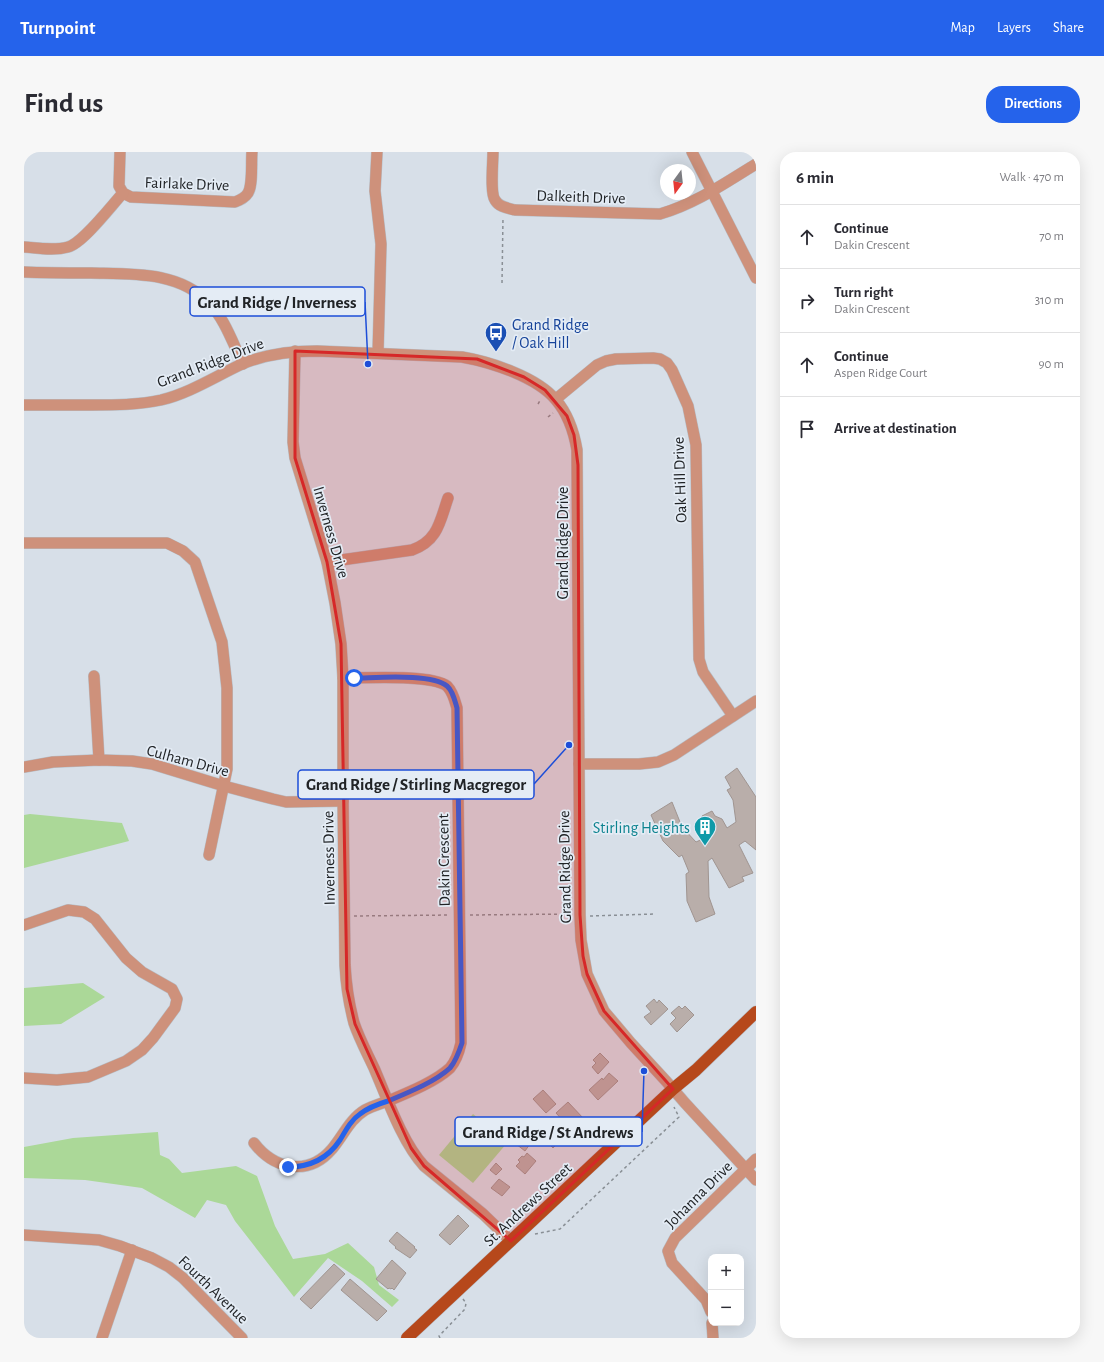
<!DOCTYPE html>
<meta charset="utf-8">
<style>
:root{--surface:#fff;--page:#f7f7f7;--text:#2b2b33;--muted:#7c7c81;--line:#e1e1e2;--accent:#2563eb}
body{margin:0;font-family:"Alegreya Sans",sans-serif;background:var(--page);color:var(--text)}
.controls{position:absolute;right:12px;bottom:12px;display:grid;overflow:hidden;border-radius:8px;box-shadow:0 4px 16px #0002}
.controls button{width:36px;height:36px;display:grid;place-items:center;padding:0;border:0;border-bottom:1px solid var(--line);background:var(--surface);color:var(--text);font:20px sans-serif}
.compass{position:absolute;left:636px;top:12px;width:36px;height:36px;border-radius:50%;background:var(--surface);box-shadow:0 4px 16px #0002;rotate:195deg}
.stop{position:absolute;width:12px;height:12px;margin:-9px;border:3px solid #2563eb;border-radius:50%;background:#fff}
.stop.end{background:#2563eb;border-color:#fff;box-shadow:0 1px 4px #0008}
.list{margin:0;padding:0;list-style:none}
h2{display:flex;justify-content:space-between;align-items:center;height:52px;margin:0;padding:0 16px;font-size:17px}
h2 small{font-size:13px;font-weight:400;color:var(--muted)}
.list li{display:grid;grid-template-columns:26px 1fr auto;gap:12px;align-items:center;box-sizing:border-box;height:64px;padding:0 16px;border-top:1px solid var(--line)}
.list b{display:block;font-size:15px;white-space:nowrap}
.list p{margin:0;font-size:13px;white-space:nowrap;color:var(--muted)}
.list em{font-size:13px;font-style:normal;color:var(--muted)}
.icon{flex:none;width:22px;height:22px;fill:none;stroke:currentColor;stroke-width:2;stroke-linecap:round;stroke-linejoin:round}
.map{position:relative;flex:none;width:732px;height:1186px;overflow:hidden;border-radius:16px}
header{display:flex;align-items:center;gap:24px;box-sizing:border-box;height:56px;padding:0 20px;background:var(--accent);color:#fff}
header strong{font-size:19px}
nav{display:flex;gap:22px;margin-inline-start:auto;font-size:14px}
.intro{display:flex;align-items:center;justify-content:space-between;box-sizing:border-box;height:96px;padding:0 24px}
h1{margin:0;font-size:28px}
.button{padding:10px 18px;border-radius:16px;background:var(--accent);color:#fff;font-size:14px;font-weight:700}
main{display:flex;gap:24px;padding:0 24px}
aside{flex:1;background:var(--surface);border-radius:16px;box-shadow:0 4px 16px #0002}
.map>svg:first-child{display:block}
</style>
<header>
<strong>Turnpoint</strong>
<nav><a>Map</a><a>Layers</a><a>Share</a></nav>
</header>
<div class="intro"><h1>Find us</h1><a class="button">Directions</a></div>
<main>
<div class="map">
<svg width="732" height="1186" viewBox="0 0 732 1186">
<rect width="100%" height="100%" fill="#d7dfe8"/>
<g fill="#abd898">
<polygon points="6,662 98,671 105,689 0,716 0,663"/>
<polygon points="59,831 81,845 37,872 0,874 0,836"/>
<polygon points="449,962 483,991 449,1031 415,1003"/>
<polygon points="134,980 136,1003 145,1007 158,1021 212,1014 233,1024 251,1074 269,1107 301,1102 324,1091 350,1115 355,1133 375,1148 368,1155 338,1129 304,1106 270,1145 211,1069 202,1053 183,1048 171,1066 118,1036 61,1028 0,1026 0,995 49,986"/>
</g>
<g fill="#b9aeaa" stroke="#a09591">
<polygon points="713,616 732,645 732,698 721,689 715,693 729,721 718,725 720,729 705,736 688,706 684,709 685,745 691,762 672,770 663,749 662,722 665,720 658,703 655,705 639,689 627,663 648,650 658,675 672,690 683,685 679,676 680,669 678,664 688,659 691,664 698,667 703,676 712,670 709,648 703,638 707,636 701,625"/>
<polygon points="630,847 633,851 635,848 644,857 627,873 620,865 627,860 622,854"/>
<polygon points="655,854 658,857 661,854 670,863 653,880 646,872 652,866 647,861"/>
<polygon points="576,901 585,910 574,922 568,915 572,911 569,908"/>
<polygon points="585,921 594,929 574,948 565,938 578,926 579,928"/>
<polygon points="519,938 532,952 522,961 509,947"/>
<polygon points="544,950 560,967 553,973 547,967 542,972 532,961"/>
<polygon points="527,970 535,978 530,983 536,989 529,996 513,980 522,971 524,973"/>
<polygon points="498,985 506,992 501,999 492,992"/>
<polygon points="503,1001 512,1009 501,1022 492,1014 496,1010 494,1008 498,1004 500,1005"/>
<polygon points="472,1011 478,1017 472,1023 466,1018"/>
<polygon points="475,1027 486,1035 478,1044 467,1036"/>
<polygon points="434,1063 445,1074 426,1093 415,1083"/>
<polygon points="373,1080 391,1095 390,1096 393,1098 386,1106 371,1096 372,1095 365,1089"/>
<polygon points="368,1108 382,1121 370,1138 368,1136 367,1137 365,1136 364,1137 352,1127"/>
<polygon points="310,1112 321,1122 287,1157 276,1147"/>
<polygon points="326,1127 363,1159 353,1169 317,1138"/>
</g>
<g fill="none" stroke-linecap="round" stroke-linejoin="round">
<g stroke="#b6bdc5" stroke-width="12">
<g id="minor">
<path d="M 96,0 L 95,34 L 99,41 L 107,45 L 211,50 C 216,48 221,46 224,41 C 229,33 227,10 228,0"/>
<polyline points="353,0 351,39 357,92 354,201"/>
<path d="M 469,0 C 469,10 466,41 471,48 C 475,55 483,56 491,58 L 636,62 C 671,52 701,31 732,12"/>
<polyline points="668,0 732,126"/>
<path d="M 0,95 C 14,96 30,99 44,95 C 59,91 87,54 99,41"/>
<path d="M 0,120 C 22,121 45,121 67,121 C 108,122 155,119 185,151 C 201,167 209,192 219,212"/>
<path d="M 271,199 L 269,290 L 271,306 L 303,410 L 311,451 L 317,492 L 319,526 L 319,649 L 321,813 C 322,833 325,852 330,871 C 335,886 343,901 350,916 C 363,946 378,990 400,1014 L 459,1062 L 487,1089"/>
<polyline points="532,247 573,213 582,209 592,207 629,206 636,207 643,211 648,218 664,254 672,293 675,507 679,520 709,564"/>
<path d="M 0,253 C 22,253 45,253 67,253 C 91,253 114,253 137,248 C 166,241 192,224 218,212 C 242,202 267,199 293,199 L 438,205 C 467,210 513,225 532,248 C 544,262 550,280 553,298 L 556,763 L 557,788 L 563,822 L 580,859 L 607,891 L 642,929 L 661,951 L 732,1028"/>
<polyline points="0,391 143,391 159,399 171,410 198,490 203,536 203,617 185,703"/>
<path d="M 303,410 L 388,398 C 414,389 416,369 424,346"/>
<polyline points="70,524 75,608"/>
<polyline points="555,612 615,612 634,610 650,603 732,549"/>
<polyline points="0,615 29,610 75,608 108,609 128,612 200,634 249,647 262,650 319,649"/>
<polyline points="0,773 44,758 60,760 71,767 102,806 118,820 148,837 153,847 151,856 129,886 118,898 102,909 64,925 33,928 0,926"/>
<path d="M 230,991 C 250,1017 284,1025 308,997 C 319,984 326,967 341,958 C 348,954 356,952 364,949 C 383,941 411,930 426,916 C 432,909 435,900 437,891 L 433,556 C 431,549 429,540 423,534 C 408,522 341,526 319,526"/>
<polyline points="0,1083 75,1088 96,1094 128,1106 145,1115 159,1126 218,1186"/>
<polyline points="687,1160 682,1148 648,1111 644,1099 651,1086 732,1007"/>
<polyline points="688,1171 689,1186"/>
<polyline points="78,1186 108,1098"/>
</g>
</g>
<g stroke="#b6bdc5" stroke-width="13">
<polyline id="major" points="383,1186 649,937 672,918 732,860"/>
</g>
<g stroke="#898f95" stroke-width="1.5" stroke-dasharray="3 3" stroke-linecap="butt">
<polyline points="478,131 479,65"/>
<polyline points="514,252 517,247"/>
<polyline points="524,265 529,261"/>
<polyline points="446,763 546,762"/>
<polyline points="330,764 426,763"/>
<polyline points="566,764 630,762"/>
<polyline points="511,1082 536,1077 655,965 650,955"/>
<polyline points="416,1186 415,1184 441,1157 442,1151 439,1147"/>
</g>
<use href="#minor" stroke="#ce917b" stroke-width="11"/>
<use href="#major" stroke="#b6481b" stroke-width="12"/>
</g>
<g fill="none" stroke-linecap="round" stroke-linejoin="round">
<path stroke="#2563eb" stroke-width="5" d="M 264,1015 C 286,1015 304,1006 316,988 C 322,978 327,968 336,962 C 345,955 354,952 364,949 C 383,941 411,930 426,916 C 432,909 435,900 438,891 L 433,556 C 431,549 429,539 423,534 C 407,521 351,526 330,526"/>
</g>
<path fill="#d62828" fill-opacity="0.2" stroke="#d62828" stroke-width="3" stroke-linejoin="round" d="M 271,199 L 453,207 L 500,225 L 521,238 L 543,264 L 550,283 L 554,313 L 556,763 L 559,804 L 563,822 L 580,859 L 649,937 L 487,1089 L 400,1014 L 387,996 L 331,872 L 323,837 L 317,492 L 303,410 L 271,306 Z"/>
<defs>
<g id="bus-pin" transform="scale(1.15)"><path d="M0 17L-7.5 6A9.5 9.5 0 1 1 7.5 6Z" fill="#1a4fb4" stroke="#e4ecf5"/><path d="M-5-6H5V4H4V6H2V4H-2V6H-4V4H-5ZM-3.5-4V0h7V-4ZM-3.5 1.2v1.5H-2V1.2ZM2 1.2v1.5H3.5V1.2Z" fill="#fff"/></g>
<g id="building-pin" transform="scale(1.15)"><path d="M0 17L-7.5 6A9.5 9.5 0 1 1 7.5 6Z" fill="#0f9aa8" stroke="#e4ecf5"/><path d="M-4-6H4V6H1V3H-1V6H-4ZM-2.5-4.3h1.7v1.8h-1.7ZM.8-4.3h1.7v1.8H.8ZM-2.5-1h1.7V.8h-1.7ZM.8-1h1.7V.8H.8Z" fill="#fff"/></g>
</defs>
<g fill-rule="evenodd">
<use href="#bus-pin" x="472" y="181"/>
<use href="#building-pin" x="681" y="675"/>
</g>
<g text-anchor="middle" stroke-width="3.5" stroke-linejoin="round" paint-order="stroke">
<g font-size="16" fill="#202326" stroke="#e4ecf5">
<text transform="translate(163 31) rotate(2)" y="6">Fairlake Drive</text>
<text transform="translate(557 44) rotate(2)" y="6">Dalkeith Drive</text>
<text transform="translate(186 210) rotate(-21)" y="6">Grand Ridge Drive</text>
<text transform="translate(655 328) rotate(-92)" y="6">Oak Hill Drive</text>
<text transform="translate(308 380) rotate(74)" y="6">Inverness Drive</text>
<text transform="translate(538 391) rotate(-90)" y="6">Grand Ridge Drive</text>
<text transform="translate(164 608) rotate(15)" y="6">Culham Drive</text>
<text transform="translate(304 706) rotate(-91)" y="6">Inverness Drive</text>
<text transform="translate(419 708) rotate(-91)" y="6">Dakin Crescent</text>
<text transform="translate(540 715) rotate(-91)" y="6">Grand Ridge Drive</text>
<text transform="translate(674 1042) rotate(-45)" y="6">Johanna Drive</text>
<text transform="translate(503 1052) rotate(-43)" y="6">St. Andrews Street</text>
<text transform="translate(190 1137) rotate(44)" y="6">Fourth Avenue</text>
</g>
<g font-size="16" fill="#164399" stroke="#e4ecf5" text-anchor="start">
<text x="488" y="178">Grand Ridge<tspan x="488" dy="18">/ Oak Hill</tspan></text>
</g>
<g font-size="16" fill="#0d838f" stroke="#e4ecf5" text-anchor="end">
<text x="666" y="681">Stirling Heights</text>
</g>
</g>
<path fill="none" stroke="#1d4ed8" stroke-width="1.5" d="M344 212L341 150M545 593L510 632M620 919L618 980"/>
<g fill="#1d4ed8" stroke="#e4ecf5" stroke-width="1.5">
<circle cx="344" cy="212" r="4"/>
<circle cx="545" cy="593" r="4"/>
<circle cx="620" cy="919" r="4"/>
</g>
<g fill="#e4ecf5" stroke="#1d4ed8" stroke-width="1.5">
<rect x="166" y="135" width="175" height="29" rx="4"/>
<rect x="274" y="618" width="236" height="29" rx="4"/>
<rect x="431" y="965" width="187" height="29" rx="4"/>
</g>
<g font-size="17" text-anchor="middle" font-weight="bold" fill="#202326">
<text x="253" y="156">Grand Ridge / Inverness</text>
<text x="392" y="638">Grand Ridge / Stirling Macgregor</text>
<text x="524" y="986">Grand Ridge / St Andrews</text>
</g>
</svg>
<div class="controls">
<button>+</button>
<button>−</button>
</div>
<svg class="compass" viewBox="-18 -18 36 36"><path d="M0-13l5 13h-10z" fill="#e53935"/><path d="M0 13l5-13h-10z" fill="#7c7c81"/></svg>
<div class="stop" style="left:330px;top:526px"></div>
<div class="stop end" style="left:264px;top:1015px"></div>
</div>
<aside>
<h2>6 min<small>Walk · 470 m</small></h2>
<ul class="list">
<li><svg class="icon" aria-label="ahead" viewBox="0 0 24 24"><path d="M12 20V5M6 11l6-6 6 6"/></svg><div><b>Continue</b><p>Dakin Crescent</p></div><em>70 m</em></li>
<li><svg class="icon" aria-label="right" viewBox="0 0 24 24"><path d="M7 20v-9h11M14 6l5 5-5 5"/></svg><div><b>Turn right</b><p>Dakin Crescent</p></div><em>310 m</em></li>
<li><svg class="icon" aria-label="ahead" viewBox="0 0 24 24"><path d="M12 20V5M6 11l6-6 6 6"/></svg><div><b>Continue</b><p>Aspen Ridge Court</p></div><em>90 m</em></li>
<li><svg class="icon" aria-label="arrive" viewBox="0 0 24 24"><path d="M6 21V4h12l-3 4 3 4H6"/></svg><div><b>Arrive at destination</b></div></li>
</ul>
</aside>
</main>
